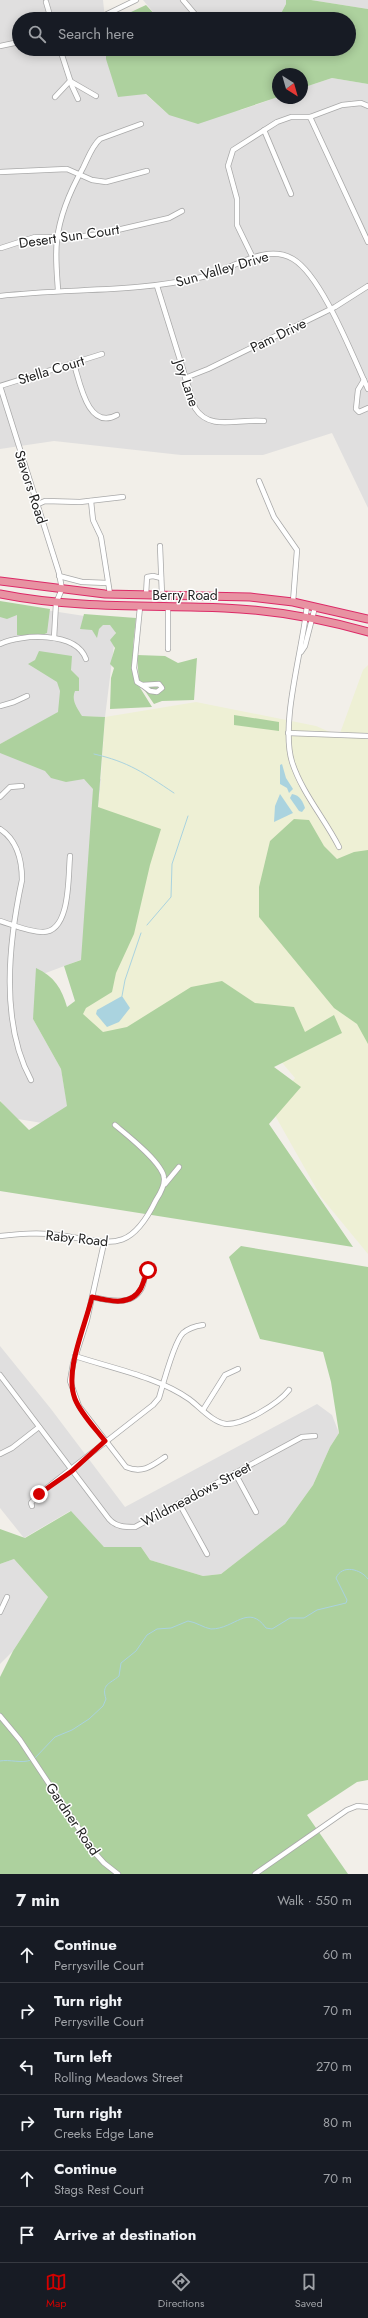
<!DOCTYPE html>
<meta charset="utf-8">
<style>
:root{--surface:#171b24;--page:#242831;--text:#f1f3f6;--muted:#9ea1a6;--line:#363941;--accent:#d40000}
body{margin:0;font-family:Jost,sans-serif;background:var(--page);color:var(--text)}
.compass{position:absolute;left:272px;top:68px;width:36px;height:36px;border-radius:50%;background:var(--surface);box-shadow:0 2px 10px #0003;rotate:143deg}
.stop{position:absolute;width:12px;height:12px;margin:-9px;border:3px solid #d40000;border-radius:50%;background:#fff}
.stop.end{background:#d40000;border-color:#fff;box-shadow:0 1px 4px #0008}
.list{margin:0;padding:0;list-style:none}
h2{display:flex;justify-content:space-between;align-items:center;height:52px;margin:0;padding:0 16px;font-size:17px}
h2 small{font-size:13px;font-weight:400;color:var(--muted)}
.list li{display:grid;grid-template-columns:26px 1fr auto;gap:12px;align-items:center;box-sizing:border-box;height:56px;padding:0 16px;border-top:1px solid var(--line)}
.list b{display:block;font-size:15px;white-space:nowrap}
.list p{margin:0;font-size:13px;white-space:nowrap;color:var(--muted)}
.list em{font-size:13px;font-style:normal;color:var(--muted)}
.icon{flex:none;width:22px;height:22px;fill:none;stroke:currentColor;stroke-width:2;stroke-linecap:round;stroke-linejoin:round}
.map{position:relative;flex:none;width:368px;height:1874px;overflow:hidden}
.search{position:absolute;background:var(--surface);box-shadow:0 2px 10px #0003;left:12px;right:12px;top:12px;height:44px;display:flex;align-items:center;gap:10px;box-sizing:border-box;padding:0 14px;border-radius:22px;color:var(--muted);font-size:15px}
.sheet{height:388px;background:var(--surface)}
nav{display:flex;justify-content:space-around;align-items:center;box-sizing:border-box;height:56px;border-top:1px solid var(--line);background:var(--surface);font-size:11px;color:var(--muted)}
nav a{display:grid;justify-items:center;gap:2px}
nav .on{color:var(--accent)}
.map>svg:first-child{display:block}
</style>
<div class="map">
<svg width="368" height="1874" viewBox="0 0 368 1874">
<rect width="100%" height="100%" fill="#f2efe9"/>
<g fill="#e0dfdf">
<polygon points="0,0 103,0 105,19 19,19 19,49 106,49 106,59 169,115 241,110 278,97 302,98 302,88 332,78 368,84 368,508 332,433 263,455 181,455 54,441 0,449"/>
<polygon points="143,0 286,0 286,4 278,19 159,19"/>
<polygon points="311,0 368,0 368,9"/>
<polygon points="188,49 212,49 195,55"/>
<polygon points="0,603 117,621 105,717 55,715 0,744"/>
<polygon points="0,745 101,779 83,959 43,974 33,1019 61,1069 68,1109 42,1123 12,1118 0,1100"/>
<polygon points="0,1346 51,1409 125,1507 317,1404 332,1415 339,1433 330,1447 313,1485 285,1524 221,1574 203,1576 150,1560 141,1547 104,1547 70,1511 24,1538 0,1508"/>
<polygon points="14,1559 48,1597 13,1651 0,1664 0,1564"/>
</g>
<polygon fill="#eef0d5" points="368,665 368,1254 321,1197 272,1110 295,1078 263,1040 117,1079 77,1023 101,779 105,717 196,702 316,726 339,736 363,670"/>
<g fill="#add19e">
<polygon points="286,0 311,0 368,9 368,84 332,78 302,88 302,74 278,74 278,97 198,124 169,115 146,94 118,97 106,59 106,49 188,49 195,55 212,49 349,49 349,19 278,19 286,4"/>
<polygon points="146,5 159,19 116,19"/>
<polygon points="0,601 50,609 47,633 42,635 17,635 17,615 7,619 0,617"/>
<polygon points="84,614 136,618 133,646 134,678 152,707 110,709 111,678 114,668 110,664 115,648 110,640 116,633 110,625 103,625 99,629 97,638 92,630 80,629"/>
<path d="M 39,651 L 72,656 L 71,670 L 79,678 L 79,691 L 75,691 C 71,700 77,708 82,716 L 105,717 L 98,807 L 161,829 L 150,865 L 134,934 L 116,973 L 112,992 L 86,1008 L 83,1014 L 103,1032 L 127,1027 L 191,987 L 222,981 L 255,1003 L 294,1007 L 305,1032 L 334,1015 L 342,1033 L 274,1067 L 301,1087 L 269,1124 L 353,1247 L 0,1191 L 0,1101 L 29,1130 L 67,1106 L 61,1069 L 33,1019 L 36,968 C 54,976 62,989 67,1007 L 75,1001 L 64,966 L 81,960 L 93,789 L 84,779 L 66,782 L 51,778 L 45,771 L 0,753 L 0,744 L 58,712 L 60,691 L 57,682 L 28,664 L 35,660 Z"/>
<polygon points="137,655 165,656 178,663 197,658 194,700 162,701 154,704 139,682"/>
<polygon points="234,715 279,722 279,731 234,725"/>
<polygon points="294,819 309,820 324,846 337,859 354,852 368,850 368,1044 357,1024 334,1008 259,917 259,887 270,841"/>
<polygon points="241,1246 368,1267 368,1780 357,1782 307,1815 348,1874 0,1874 0,1677 13,1651 48,1597 14,1559 0,1564 0,1529 25,1538 71,1511 104,1547 141,1547 150,1560 203,1576 221,1574 285,1524 313,1485 330,1447 339,1433 331,1382 323,1352 260,1339 229,1257"/>
</g>
<g fill="#aad3df">
<polygon points="282,764 286,778 293,789 289,793 287,788 280,784 280,765"/>
<polygon points="280,794 293,813 274,822 275,806"/>
<path d="M 292,794 C 300,795 303,802 305,808 L 302,812 L 299,811 L 290,798 Z"/>
<polygon points="122,996 130,1008 119,1022 107,1027 96,1014 97,1010"/>
</g>
<g fill="none" stroke-linecap="round" stroke-linejoin="round">
<g stroke="#aad3df" stroke-width="1">
<path d="M 94,754 C 129,762 144,773 174,793"/>
<polyline points="147,925 171,897 172,864 188,816"/>
<polyline points="122,996 125,980 141,933"/>
<path d="M 34,1759 L 55,1737 L 72,1730 L 89,1719 L 103,1706 L 106,1699 C 101,1684 110,1684 119,1676 L 121,1663 L 136,1651 L 147,1635 L 157,1629 L 171,1628 L 188,1621 C 196,1622 204,1628 211,1629 C 235,1629 248,1603 266,1628 L 272,1629 L 290,1618 L 304,1618 L 317,1610 L 346,1603 L 347,1600 L 336,1578 C 342,1564 361,1569 368,1579"/>
<path d="M 0,1761 C 10,1759 22,1764 31,1760"/>
</g>
<g stroke="#a9a9a9" stroke-width="6">
<g id="minor">
<polyline points="183,0 199,19"/>
<polyline points="46,2 51,19"/>
<polyline points="97,19 136,0"/>
<polyline points="0,46 19,42"/>
<polyline points="60,49 72,86 78,99"/>
<polyline points="70,81 96,96"/>
<polyline points="55,97 70,81"/>
<polyline points="310,117 368,242"/>
<polyline points="264,130 291,194"/>
<polyline points="0,172 67,169 92,180 106,182 147,171"/>
<polyline points="1,248 35,237 76,237 100,234 169,218 182,211"/>
<polyline points="253,258 237,225 237,199 228,166 233,150 277,122 291,117 310,117 342,105 361,103 368,106"/>
<path d="M 157,286 L 195,408 C 210,432 239,418 264,421"/>
<path d="M 58,290 C 57,274 55,256 57,240 C 60,214 70,191 83,168 C 88,158 92,146 100,139 L 141,124"/>
<path d="M 0,296 C 67,288 136,293 202,277 C 230,271 265,242 293,259 C 322,276 353,357 368,389"/>
<path d="M 74,364 C 80,383 88,431 117,415"/>
<polyline points="185,378 208,369 335,307 368,286"/>
<polyline points="364,380 358,390 356,409 359,412 368,408"/>
<polyline points="259,481 274,517 297,550 293,602"/>
<polyline points="91,501 93,520 101,537 110,594"/>
<polyline points="36,505 45,501 80,502 123,497"/>
<polyline points="160,546 162,595"/>
<polyline points="59,576 82,582 108,583"/>
<polyline points="146,595 147,577 153,576 161,578"/>
<path d="M 307,605 C 303,649 280,722 292,762 C 302,793 325,819 339,847"/>
<polyline points="140,607 134,668 137,682 142,685"/>
<polyline points="54,638 56,603 62,589 59,573 0,386 102,354"/>
<path d="M 0,644 C 21,634 76,631 86,659"/>
<polyline points="168,649 168,608"/>
<polyline points="301,652 305,646 315,607"/>
<polygon points="159,684 162,688 157,692 150,691 142,685"/>
<polyline points="0,706 14,702 27,696"/>
<polyline points="288,733 368,736"/>
<polyline points="0,797 10,787 22,786"/>
<path d="M 0,829 C 17,840 22,861 22,880 C 8,945 0,1023 31,1080"/>
<path d="M 0,921 C 13,925 29,932 43,932 C 71,932 68,875 70,856"/>
<polyline points="165,1184 179,1167"/>
<path d="M 0,1236 C 19,1234 39,1232 58,1235 C 109,1242 129,1256 156,1200 C 160,1194 165,1186 164,1178 C 163,1163 127,1135 115,1125"/>
<path d="M 104,1243 L 87,1320 L 73,1364 L 70,1381 L 79,1406 L 126,1467 C 142,1474 152,1466 165,1457"/>
<path d="M 92,1297 C 110,1301 135,1307 143,1285 C 145,1276 146,1271 153,1266"/>
<path d="M 75,1356 C 111,1368 158,1377 189,1399 C 200,1407 212,1422 226,1424 C 244,1425 279,1403 289,1390"/>
<path d="M 0,1375 L 109,1519 C 116,1527 125,1527 135,1527 L 302,1437 L 315,1436"/>
<polyline points="203,1410 225,1375 238,1369"/>
<polyline points="0,1454 12,1448 39,1427"/>
<polyline points="235,1473 256,1512"/>
<polyline points="179,1503 207,1554"/>
<path d="M 32,1506 L 31,1503 L 39,1494 L 153,1405 L 159,1398 C 163,1384 174,1342 183,1333 C 189,1328 196,1326 203,1325"/>
<polyline points="0,1612 7,1597"/>
<polyline points="0,1716 20,1740 95,1853 104,1863 118,1874"/>
<polyline points="255,1874 347,1810 357,1806 368,1807"/>
</g>
</g>
<g stroke="#dc2a67" stroke-width="9">
<g id="highway">
<polyline points="0,581 105,594 250,597 293,602 368,619"/>
<path d="M 0,594 C 75,609 149,605 224,608 C 272,610 322,619 368,632"/>
</g>
</g>
<use href="#minor" stroke="#fff" stroke-width="4.5"/>
<use href="#highway" stroke="#e892a2" stroke-width="7"/>
</g>
<g fill="none" stroke-linecap="round" stroke-linejoin="round">
<path stroke="#d40000" stroke-width="5" d="M 39,1494 L 72,1471 L 105,1441 C 95,1428 81,1414 75,1399 C 64,1371 85,1327 92,1297 C 109,1301 131,1307 141,1288 C 144,1282 145,1276 148,1270"/>
</g>
<g text-anchor="middle" stroke-width="3" stroke-linejoin="round" paint-order="stroke">
<g font-size="14" fill="#222" stroke="#fff">
<text transform="translate(69 236) rotate(-8)" y="5">Desert Sun Court</text>
<text transform="translate(222 269) rotate(-16)" y="5">Sun Valley Drive</text>
<text transform="translate(278 335) rotate(-26)" y="5">Pam Drive</text>
<text transform="translate(51 370) rotate(-17)" y="5">Stella Court</text>
<text transform="translate(187 383) rotate(71)" y="5">Joy Lane</text>
<text transform="translate(31 487) rotate(72)" y="5">Stavors Road</text>
<text x="185" y="600">Berry Road</text>
<text transform="translate(77 1238) rotate(6)" y="5">Raby Road</text>
<text transform="translate(196 1494) rotate(-28)" y="5">Wildmeadows Street</text>
<text transform="translate(73 1819) rotate(56)" y="5">Gardner Road</text>
</g>
</g>
</svg>
<svg class="compass" viewBox="-18 -18 36 36"><path d="M0-13l5 13h-10z" fill="#e53935"/><path d="M0 13l5-13h-10z" fill="#9ea1a6"/></svg>
<div class="stop" style="left:148px;top:1270px"></div>
<div class="stop end" style="left:39px;top:1494px"></div>
<div class="search"><svg class="icon" aria-label="search" viewBox="0 0 24 24"><circle cx="10" cy="10" r="6"/><path d="M15 15l6 6"/></svg>Search here</div>
</div>
<section class="sheet">
<h2>7 min<small>Walk · 550 m</small></h2>
<ul class="list">
<li><svg class="icon" aria-label="ahead" viewBox="0 0 24 24"><path d="M12 20V5M6 11l6-6 6 6"/></svg><div><b>Continue</b><p>Perrysville Court</p></div><em>60 m</em></li>
<li><svg class="icon" aria-label="right" viewBox="0 0 24 24"><path d="M7 20v-9h11M14 6l5 5-5 5"/></svg><div><b>Turn right</b><p>Perrysville Court</p></div><em>70 m</em></li>
<li><svg class="icon" aria-label="left" viewBox="0 0 24 24"><path d="M17 20v-9H6M10 6l-5 5 5 5"/></svg><div><b>Turn left</b><p>Rolling Meadows Street</p></div><em>270 m</em></li>
<li><svg class="icon" aria-label="right" viewBox="0 0 24 24"><path d="M7 20v-9h11M14 6l5 5-5 5"/></svg><div><b>Turn right</b><p>Creeks Edge Lane</p></div><em>80 m</em></li>
<li><svg class="icon" aria-label="ahead" viewBox="0 0 24 24"><path d="M12 20V5M6 11l6-6 6 6"/></svg><div><b>Continue</b><p>Stags Rest Court</p></div><em>70 m</em></li>
<li><svg class="icon" aria-label="arrive" viewBox="0 0 24 24"><path d="M6 21V4h12l-3 4 3 4H6"/></svg><div><b>Arrive at destination</b></div></li>
</ul>
</section>
<nav>
<a class="on"><svg class="icon" aria-label="map" viewBox="0 0 24 24"><path d="M3 6l6-2 6 2 6-2v14l-6 2-6-2-6 2zM9 4v14M15 6v14"/></svg>Map</a>
<a><svg class="icon" aria-label="directions" viewBox="0 0 24 24"><path d="M12 3l9 9-9 9-9-9zM9 14v-3h6M13 9l2 2-2 2"/></svg>Directions</a>
<a><svg class="icon" aria-label="saved" viewBox="0 0 24 24"><path d="M7 4h10v16l-5-4-5 4z"/></svg>Saved</a>
</nav>
